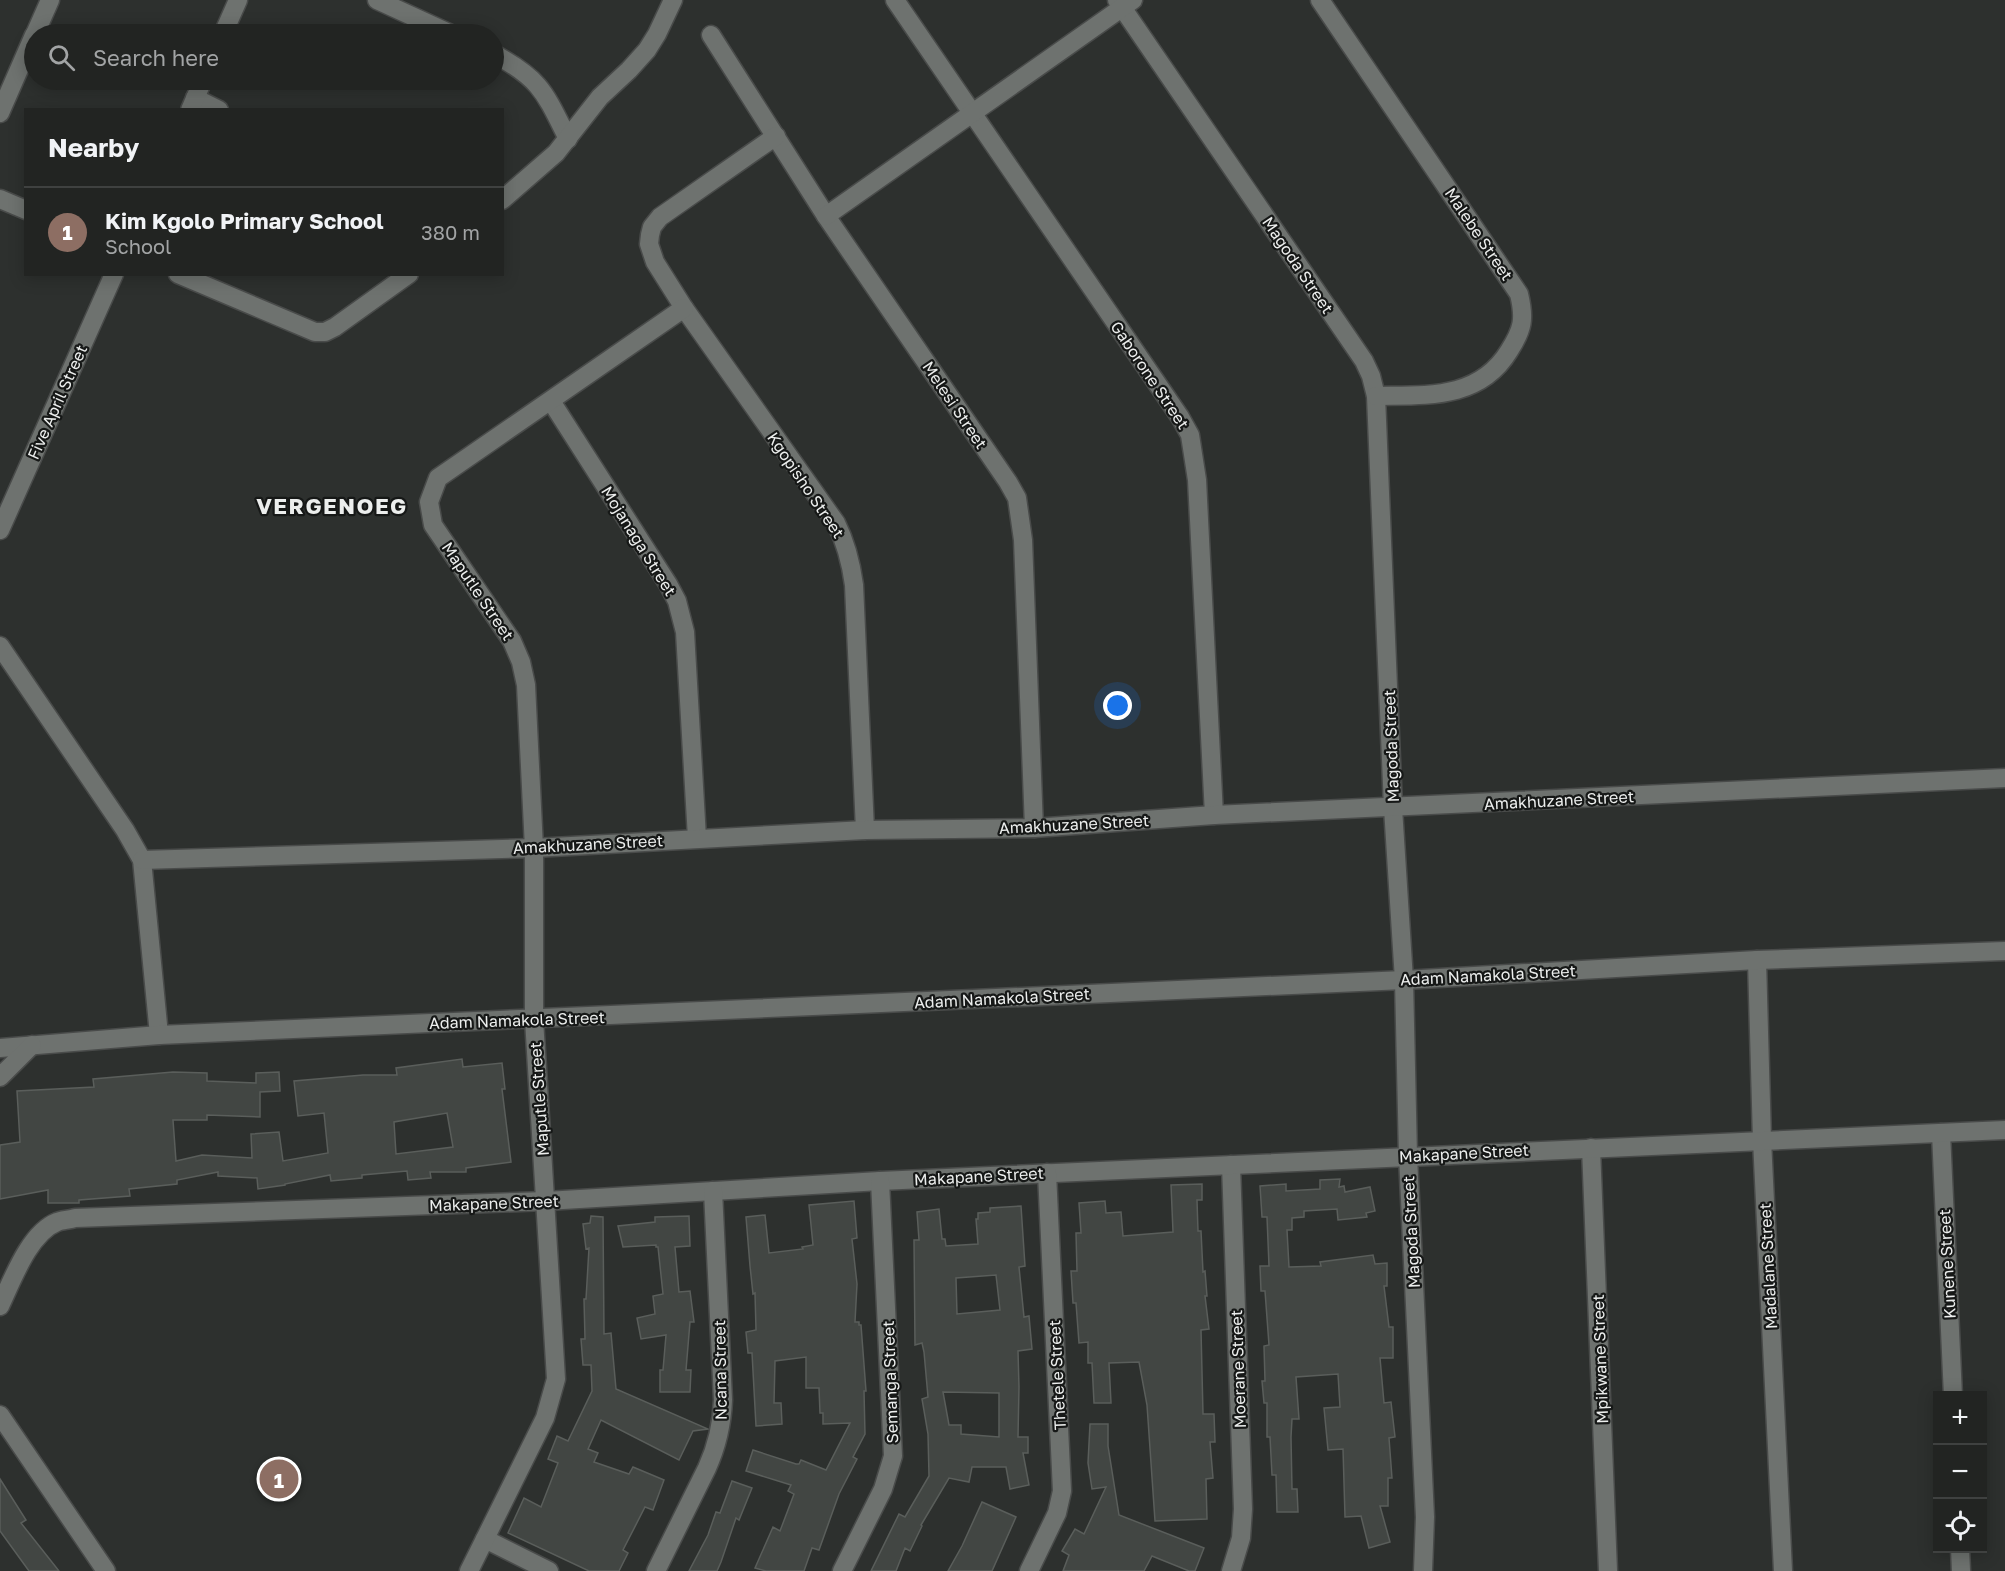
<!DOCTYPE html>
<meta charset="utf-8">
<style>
:root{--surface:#222422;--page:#2e302f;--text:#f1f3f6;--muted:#a2a4a5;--line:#3f4140;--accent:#01d98b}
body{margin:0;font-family:"Golos Text",sans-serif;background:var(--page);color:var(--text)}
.controls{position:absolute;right:18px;bottom:18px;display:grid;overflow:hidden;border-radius:0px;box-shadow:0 3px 15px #0003}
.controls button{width:54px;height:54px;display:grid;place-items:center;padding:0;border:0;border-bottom:2px solid var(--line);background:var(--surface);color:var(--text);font:30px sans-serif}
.you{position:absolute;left:1118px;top:706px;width:21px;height:21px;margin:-15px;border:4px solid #fff;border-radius:50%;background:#1a73e8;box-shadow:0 0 0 9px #1a73e833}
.badge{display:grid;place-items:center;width:39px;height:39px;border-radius:50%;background:var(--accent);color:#fff;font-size:20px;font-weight:700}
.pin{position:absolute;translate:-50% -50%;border:3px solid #fff;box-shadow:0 2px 6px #0006}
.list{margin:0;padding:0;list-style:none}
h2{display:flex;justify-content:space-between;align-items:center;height:78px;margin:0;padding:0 24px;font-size:26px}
h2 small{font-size:20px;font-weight:400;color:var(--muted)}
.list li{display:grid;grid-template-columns:39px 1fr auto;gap:18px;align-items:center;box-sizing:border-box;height:90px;padding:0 24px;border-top:2px solid var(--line)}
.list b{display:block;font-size:22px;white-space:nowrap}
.list p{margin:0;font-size:20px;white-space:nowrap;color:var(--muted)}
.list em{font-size:20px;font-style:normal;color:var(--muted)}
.icon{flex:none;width:33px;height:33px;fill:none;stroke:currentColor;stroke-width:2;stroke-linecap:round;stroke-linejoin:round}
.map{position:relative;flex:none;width:2005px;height:1571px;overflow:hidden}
.search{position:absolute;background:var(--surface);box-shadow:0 3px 15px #0003;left:24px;top:24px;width:480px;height:66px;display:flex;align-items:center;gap:15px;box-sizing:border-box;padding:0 21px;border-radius:33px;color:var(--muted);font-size:22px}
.panel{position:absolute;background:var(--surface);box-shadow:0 3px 15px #0003;left:24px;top:108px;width:480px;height:168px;border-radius:0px}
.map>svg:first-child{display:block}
</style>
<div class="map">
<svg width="2005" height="1571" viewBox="0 0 2005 1571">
<rect width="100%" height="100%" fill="#2d302e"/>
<g fill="#424643" stroke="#5a5e5b" stroke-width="1.5" fill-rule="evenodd">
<path d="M 462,1059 L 463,1067 L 502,1063 L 505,1089 L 502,1089 L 511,1162 L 466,1168 L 466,1172 L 430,1172 L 431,1178 L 408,1180 L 407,1171 L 362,1175 L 362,1178 L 331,1181 L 330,1175 L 285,1184 L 285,1185 L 258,1189 L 257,1178 L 218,1176 L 218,1172 L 177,1180 L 177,1184 L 129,1189 L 130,1196 L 79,1200 L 79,1203 L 48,1203 L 48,1190 L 0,1199 L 0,1145 L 20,1142 L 17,1091 L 94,1087 L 93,1079 L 173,1072 L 207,1073 L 207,1081 L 256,1083 L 256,1073 L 279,1072 L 280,1091 L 260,1092 L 260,1117 L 207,1115 L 207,1120 L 173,1120 L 176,1161 L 202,1155 L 252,1158 L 251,1134 L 279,1132 L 283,1161 L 328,1153 L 324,1113 L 298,1116 L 294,1081 L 363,1075 L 397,1075 L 396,1068 ZM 447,1113 L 453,1147 L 396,1154 L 394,1122 Z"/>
<polygon points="1340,1179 1339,1187 1344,1186 1345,1192 1370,1187 1375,1211 1366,1213 1367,1217 1338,1220 1337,1209 1304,1211 1304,1217 1292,1218 1292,1230 1287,1230 1289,1267 1321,1266 1320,1262 1373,1255 1375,1264 1387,1263 1387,1286 1384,1286 1389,1327 1393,1327 1393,1358 1380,1358 1384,1403 1391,1402 1395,1437 1389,1438 1392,1478 1388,1478 1388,1506 1380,1506 1390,1542 1369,1548 1361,1516 1345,1517 1343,1449 1328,1450 1324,1408 1340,1407 1338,1374 1296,1377 1299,1419 1292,1419 1291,1437 1292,1489 1297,1489 1298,1512 1277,1512 1276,1475 1272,1475 1270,1437 1267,1437 1267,1403 1264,1403 1262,1381 1265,1381 1264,1346 1269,1345 1265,1291 1261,1291 1260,1266 1269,1266 1267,1217 1262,1217 1260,1186 1286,1184 1286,1191 1320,1189 1320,1180"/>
<polygon points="1202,1184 1202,1200 1197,1200 1198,1231 1201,1231 1203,1272 1205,1271 1207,1296 1205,1296 1209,1329 1201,1330 1203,1414 1214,1414 1215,1442 1210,1442 1213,1478 1206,1479 1207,1519 1155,1521 1147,1405 1139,1362 1109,1363 1111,1403 1094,1403 1092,1363 1088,1363 1088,1342 1079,1343 1076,1303 1073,1303 1071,1271 1077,1271 1076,1233 1081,1233 1079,1203 1105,1201 1106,1213 1121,1212 1123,1236 1173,1232 1171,1185"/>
<polygon points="854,1201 857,1238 852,1239 857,1284 855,1322 859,1322 859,1325 861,1325 866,1391 864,1391 865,1434 853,1457 857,1459 839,1494 819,1550 812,1548 804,1571 766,1571 755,1568 773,1527 780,1531 794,1494 788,1491 791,1485 746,1471 753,1450 796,1464 799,1464 801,1460 826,1470 850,1423 823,1424 823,1413 820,1413 819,1388 806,1388 806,1357 775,1361 774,1403 781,1403 782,1424 756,1426 752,1353 748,1353 746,1332 756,1330 755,1293 753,1294 750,1266 746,1217 765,1215 769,1253 803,1249 802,1247 813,1245 809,1205"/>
<path d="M 1021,1206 L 1025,1266 L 1019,1267 L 1024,1317 L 1029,1316 L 1032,1349 L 1018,1351 L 1019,1387 L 1018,1437 L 1028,1437 L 1028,1453 L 1023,1453 L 1029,1485 L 1010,1489 L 1006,1467 L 972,1467 L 969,1482 L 949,1478 L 921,1525 L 922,1526 L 910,1551 L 905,1548 L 896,1571 L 871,1571 L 899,1514 L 905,1517 L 929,1476 L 928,1434 L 922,1399 L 928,1397 L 924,1352 L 922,1343 L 915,1345 L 914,1240 L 919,1240 L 917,1212 L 939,1209 L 942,1239 L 945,1239 L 946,1246 L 978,1244 L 976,1219 L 978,1219 L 978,1213 L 990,1212 L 990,1208 ZM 996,1275 L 1000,1310 L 957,1314 L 956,1278 ZM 943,1392 L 999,1393 L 999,1437 L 961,1434 L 961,1425 L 949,1425 Z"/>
<polygon points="591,1216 603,1217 604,1334 611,1333 616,1389 708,1429 693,1431 679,1460 601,1420 588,1449 598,1453 594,1462 629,1474 633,1467 664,1480 653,1510 645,1507 623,1550 628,1553 619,1571 589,1571 508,1533 524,1498 541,1507 558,1463 548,1459 557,1436 568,1441 592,1391 591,1365 583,1365 581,1339 585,1339 584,1299 586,1299 589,1248 586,1249 583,1224 590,1223"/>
<polygon points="689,1216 690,1246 675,1247 679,1292 690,1291 694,1322 690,1322 686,1370 691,1370 690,1392 660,1392 660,1370 663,1370 666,1335 641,1339 637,1318 655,1314 653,1296 663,1294 658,1247 656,1247 656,1245 623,1247 618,1226 655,1222 655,1217"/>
<polygon points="1090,1424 1108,1424 1108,1446 1119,1515 1204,1548 1195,1571 1189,1571 1152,1556 1144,1571 1063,1571 1069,1555 1062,1551 1075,1529 1084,1534 1106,1487 1092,1489 1088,1463"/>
<polygon points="0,1479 26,1520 21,1523 59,1571 29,1571 0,1531"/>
<polygon points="732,1481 752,1488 739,1520 736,1518 721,1562 717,1571 689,1571 708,1535 716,1512 720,1513"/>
<polygon points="982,1502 1016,1517 992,1571 948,1571 962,1546"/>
</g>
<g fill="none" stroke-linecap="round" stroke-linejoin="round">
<g stroke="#494b4a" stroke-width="21">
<g id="street">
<polyline points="377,0 451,34"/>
<polyline points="895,0 1180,417 1190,435 1197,480 1214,815"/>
<polyline points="1117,0 1364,361 1371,376 1376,396 1393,808 1404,980 1408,1156 1425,1517 1423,1571"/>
<path d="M 1320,0 L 1519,294 C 1525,319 1523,329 1509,351 C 1479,400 1426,395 1376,396"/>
<polyline points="35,34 50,0"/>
<polyline points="223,34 238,0"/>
<polyline points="711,35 826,216 1008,482 1017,498 1023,540 1034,828"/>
<path d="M 494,54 C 541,79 545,93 568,139"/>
<polyline points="195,98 219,110"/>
<polyline points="190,110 203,80"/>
<polyline points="0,113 34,35"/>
<path d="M 776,136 L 660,217 L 652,227 L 650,235 L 649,244 L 655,262 L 684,308 L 836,523 C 846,543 851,563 854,585 L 865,830"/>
<polyline points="0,199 26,210"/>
<polyline points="502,200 556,153 600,97 629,70 647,50 657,34 673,0"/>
<polyline points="826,216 1133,0"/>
<polyline points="178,274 315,332 325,332 335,327 409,274"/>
<polyline points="551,401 668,584 677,601 685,632 697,838"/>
<polyline points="0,530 114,274"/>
<polyline points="0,646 125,830 142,860 159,1035"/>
<polyline points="142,860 534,848 865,830 1034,828 1214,815 2005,778"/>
<polyline points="1757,960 1762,1140 1783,1571"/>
<polyline points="0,1048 159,1035 1404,980 1757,960 2005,951"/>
<polyline points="0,1077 32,1045"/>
<polyline points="1941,1133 1953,1396"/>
<polyline points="1591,1148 1608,1571"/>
<polyline points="1231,1165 1243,1509 1241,1538 1231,1571"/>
<path d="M 0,1306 C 12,1281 29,1233 57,1222 C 62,1220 69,1220 75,1218 L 546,1201 L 880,1181 L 2005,1130"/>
<polyline points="0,1415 106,1571"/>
<polyline points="485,1539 549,1571"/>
<polyline points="1960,1548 1961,1571"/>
<polyline points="469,1571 545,1418 556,1379 534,1019 534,848 526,685 521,662 512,641 433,525 429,502 438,478 684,308"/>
<path d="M 656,1571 L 707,1468 C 717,1446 722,1425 723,1400 L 713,1191"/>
<polyline points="842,1571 883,1489 893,1456 880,1181"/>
<polyline points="1029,1571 1057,1513 1062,1491 1047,1173"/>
</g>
</g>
<use href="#street" stroke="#6e726f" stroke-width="18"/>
</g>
<g text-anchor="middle" stroke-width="4.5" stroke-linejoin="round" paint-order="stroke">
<g font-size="16" fill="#eceeed" stroke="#161817">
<text transform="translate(1479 234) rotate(56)" y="6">Malebe Street</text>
<text transform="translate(1298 265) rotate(56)" y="6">Magoda Street</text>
<text transform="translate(1150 375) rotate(56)" y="6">Gaborone Street</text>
<text transform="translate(57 402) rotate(-66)" y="6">Five April Street</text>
<text transform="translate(955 405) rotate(56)" y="6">Melesi Street</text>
<text transform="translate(806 485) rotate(56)" y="6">Kgopisho Street</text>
<text transform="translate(639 541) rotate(58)" y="6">Mojanaga Street</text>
<text transform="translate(478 591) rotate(56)" y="6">Maputle Street</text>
<text transform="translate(1391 746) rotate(-92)" y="6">Magoda Street</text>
<text transform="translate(1559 800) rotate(-3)" y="6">Amakhuzane Street</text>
<text transform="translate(1074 824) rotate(-3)" y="6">Amakhuzane Street</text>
<text transform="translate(588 844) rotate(-3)" y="6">Amakhuzane Street</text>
<text transform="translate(1488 975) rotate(-3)" y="6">Adam Namakola Street</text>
<text transform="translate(1002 998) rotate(-3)" y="6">Adam Namakola Street</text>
<text transform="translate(517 1020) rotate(-2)" y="6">Adam Namakola Street</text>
<text transform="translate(539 1099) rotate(-94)" y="6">Maputle Street</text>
<text transform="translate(1464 1153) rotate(-3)" y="6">Makapane Street</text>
<text transform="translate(979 1176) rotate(-3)" y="6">Makapane Street</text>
<text transform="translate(494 1203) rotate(-2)" y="6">Makapane Street</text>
<text transform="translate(1411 1232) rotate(-93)" y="6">Magoda Street</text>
<text transform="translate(1947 1264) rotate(-93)" y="6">Kunene Street</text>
<text transform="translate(1768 1266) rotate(-93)" y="6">Madalane Street</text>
<text transform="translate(1600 1359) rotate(-92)" y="6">Mpikwane Street</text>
<text transform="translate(1238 1369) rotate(-92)" y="6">Moerane Street</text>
<text transform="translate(720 1370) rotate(-91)" y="6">Ncana Street</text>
<text transform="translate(1057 1375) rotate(-93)" y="6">Thetele Street</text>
<text transform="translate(890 1382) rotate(-92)" y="6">Semanga Street</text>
</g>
<g font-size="22" font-weight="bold" letter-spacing="1.5" fill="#eceeed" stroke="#161817">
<text x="332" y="514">VERGENOEG</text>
</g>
</g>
</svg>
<div class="controls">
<button>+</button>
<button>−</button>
<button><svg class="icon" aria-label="locate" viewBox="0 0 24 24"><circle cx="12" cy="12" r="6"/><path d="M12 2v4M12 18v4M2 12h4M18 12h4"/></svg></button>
</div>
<div class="you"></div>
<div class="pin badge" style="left:279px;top:1479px;background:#8d6e63">1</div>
<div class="search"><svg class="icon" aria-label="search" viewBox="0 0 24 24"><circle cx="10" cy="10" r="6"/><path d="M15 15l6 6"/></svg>Search here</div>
<section class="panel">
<h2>Nearby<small></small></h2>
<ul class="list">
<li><span class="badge" style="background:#8d6e63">1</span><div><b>Kim Kgolo Primary School</b><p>School</p></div><em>380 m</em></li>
</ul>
</section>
</div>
